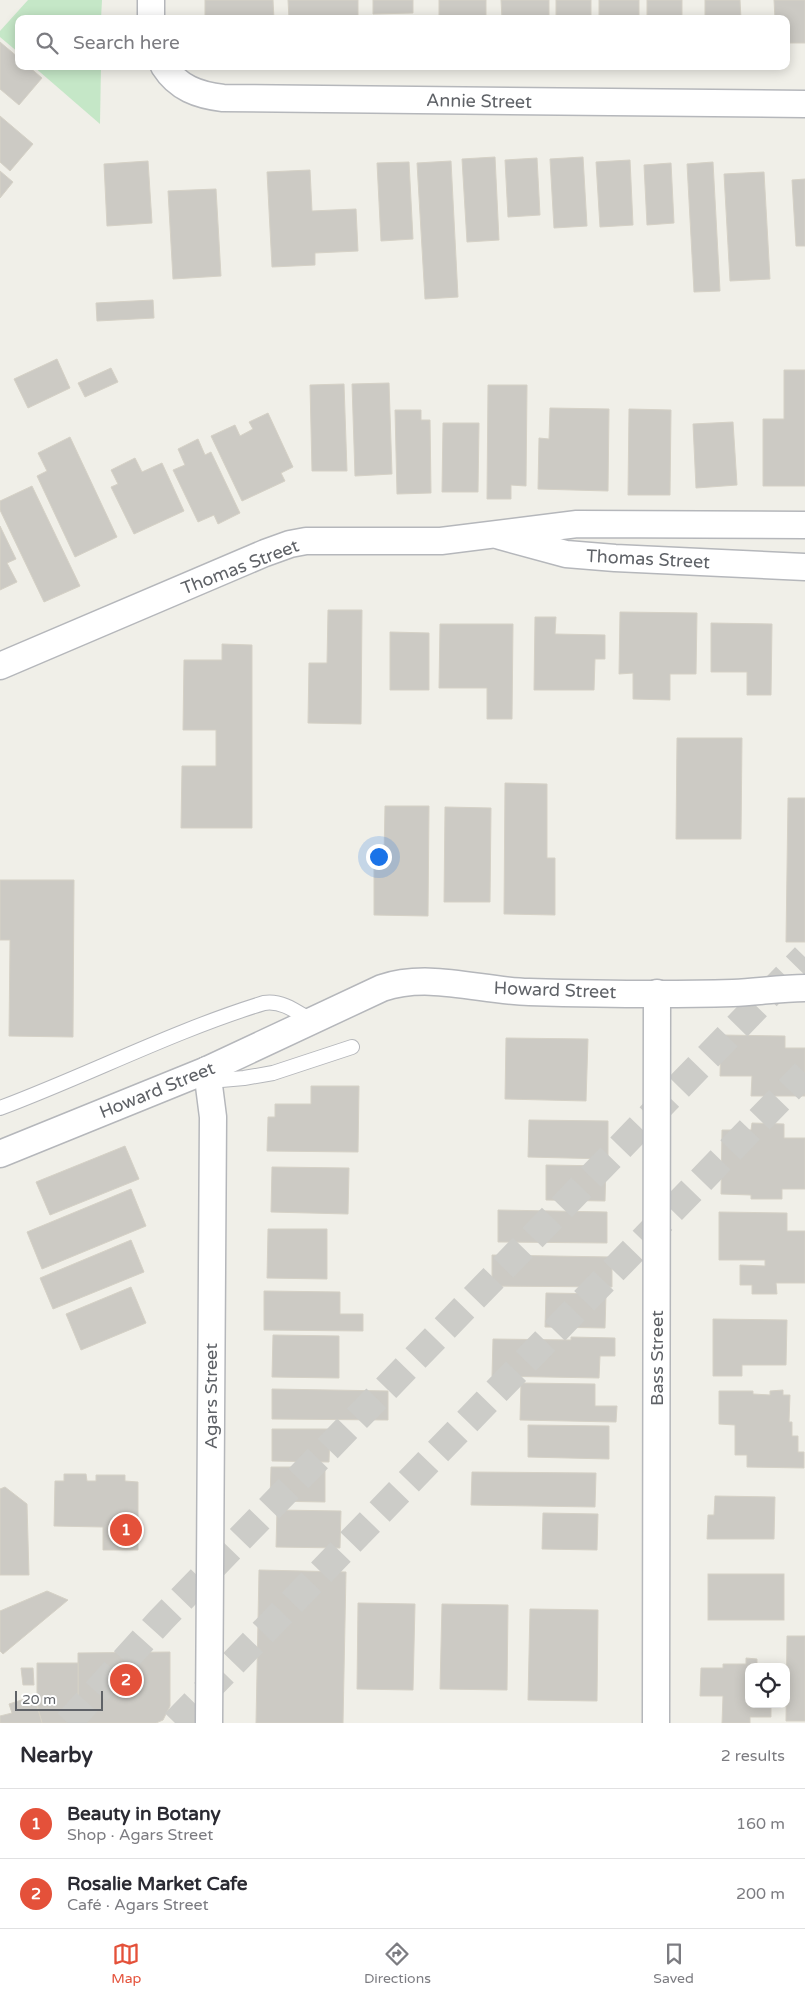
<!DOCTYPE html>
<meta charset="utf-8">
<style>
:root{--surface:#fff;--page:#f7f7f7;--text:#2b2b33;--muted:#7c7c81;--line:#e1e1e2;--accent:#e4513a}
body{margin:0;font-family:"Varela Round",sans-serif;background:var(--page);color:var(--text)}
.controls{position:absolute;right:15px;bottom:15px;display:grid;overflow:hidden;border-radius:10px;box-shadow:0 2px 12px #0003}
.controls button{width:45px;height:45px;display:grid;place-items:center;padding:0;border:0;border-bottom:1px solid var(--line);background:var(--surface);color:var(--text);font:25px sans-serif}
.scale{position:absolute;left:15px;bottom:12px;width:88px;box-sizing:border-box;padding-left:5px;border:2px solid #5f6267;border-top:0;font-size:14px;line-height:18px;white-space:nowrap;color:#5f6267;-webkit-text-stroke:4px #fff;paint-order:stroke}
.you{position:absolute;left:378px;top:856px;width:18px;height:18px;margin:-12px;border:4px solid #fff;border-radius:50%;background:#1a73e8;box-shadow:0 0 0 8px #1a73e833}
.badge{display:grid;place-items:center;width:32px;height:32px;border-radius:50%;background:var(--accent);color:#fff;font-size:16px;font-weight:700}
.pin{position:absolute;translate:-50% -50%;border:2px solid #fff;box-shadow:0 1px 5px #0006}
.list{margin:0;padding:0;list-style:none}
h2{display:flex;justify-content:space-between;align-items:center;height:65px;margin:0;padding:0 20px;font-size:21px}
h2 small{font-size:16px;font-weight:400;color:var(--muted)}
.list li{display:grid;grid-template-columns:32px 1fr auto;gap:15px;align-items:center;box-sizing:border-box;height:70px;padding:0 20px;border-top:1px solid var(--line)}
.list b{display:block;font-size:19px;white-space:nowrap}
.list p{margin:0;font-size:16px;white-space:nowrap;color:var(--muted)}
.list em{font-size:16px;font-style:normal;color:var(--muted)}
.icon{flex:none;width:28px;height:28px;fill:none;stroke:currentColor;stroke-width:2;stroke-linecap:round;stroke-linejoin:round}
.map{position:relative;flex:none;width:805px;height:1723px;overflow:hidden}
.search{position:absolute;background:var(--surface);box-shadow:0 2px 12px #0003;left:15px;right:15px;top:15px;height:55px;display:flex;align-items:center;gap:12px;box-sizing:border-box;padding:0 18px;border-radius:10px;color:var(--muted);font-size:19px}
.sheet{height:205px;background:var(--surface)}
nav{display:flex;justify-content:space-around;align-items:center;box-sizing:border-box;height:70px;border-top:1px solid var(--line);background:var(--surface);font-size:14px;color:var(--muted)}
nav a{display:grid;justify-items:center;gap:2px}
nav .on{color:var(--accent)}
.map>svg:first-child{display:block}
</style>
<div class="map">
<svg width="805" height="1723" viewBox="0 0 805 1723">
<rect width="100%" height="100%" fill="#f0efe8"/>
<g fill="#c5e7c7">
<polygon points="28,0 102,0 101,19 19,19 19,53 0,37 0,31"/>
<polygon points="33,66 101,66 100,124"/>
</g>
<g fill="#cccac4" stroke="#d5d1c6">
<polygon points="205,0 273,0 274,19 205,19"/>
<polygon points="288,0 358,0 358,19 289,19"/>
<polygon points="373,0 413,0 413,13 373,14"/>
<rect x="439" y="0" width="47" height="19"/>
<polygon points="501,0 549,0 549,19 502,19"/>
<rect x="556" y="0" width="35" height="19"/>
<rect x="599" y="0" width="40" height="19"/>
<rect x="647" y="0" width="35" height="19"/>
<polygon points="705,0 740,0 741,19 705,19"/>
<polygon points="774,0 805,0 805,43 786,43 786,19 775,19"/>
<polygon points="0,42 19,58 19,66 28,66 42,78 19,105 0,89"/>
<polygon points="0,116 33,144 10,171 0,162"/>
<polygon points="495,157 499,240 467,242 462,159"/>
<polygon points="583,157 587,226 554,228 550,159"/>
<polygon points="537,158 540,215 508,217 505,160"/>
<polygon points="630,160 633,225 600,227 596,162"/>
<polygon points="148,161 152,223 107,226 104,164"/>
<polygon points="451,161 458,297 425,299 417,163"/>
<polygon points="409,162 413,239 381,241 377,163"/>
<polygon points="713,162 720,291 694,292 687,164"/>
<polygon points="671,163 674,223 647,225 644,165"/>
<polygon points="310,170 312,211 356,209 358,251 315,253 315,265 272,267 267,172"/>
<polygon points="0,171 13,182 0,198"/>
<polygon points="764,172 770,279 730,281 724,174"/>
<polygon points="805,179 805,246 796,246 792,180"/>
<polygon points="216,189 221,276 173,279 168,191"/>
<polygon points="153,300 154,318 97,321 96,303"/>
<polygon points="57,359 70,388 28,408 14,379"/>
<polygon points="111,368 118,382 85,397 78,383"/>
<polygon points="784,370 805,370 805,486 763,486 763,419 784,419"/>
<polygon points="389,383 392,474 355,476 352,384"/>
<polygon points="344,384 347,471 312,471 310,385"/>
<polygon points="488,385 527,385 526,486 511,485 511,499 487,499"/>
<polygon points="550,408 609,409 608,491 538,489 539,438 549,439"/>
<polygon points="629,409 671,410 670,495 628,495"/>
<polygon points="395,410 421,410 421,420 430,420 431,493 397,494"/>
<polygon points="268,413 293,467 281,473 285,481 242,501 211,436 235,425 240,436 253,429 249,422"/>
<polygon points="733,422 737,485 696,488 693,424"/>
<polygon points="443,423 479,423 478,492 442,492"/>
<polygon points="70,437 117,537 75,557 37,476 47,471 38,453"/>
<polygon points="198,439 205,455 211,452 240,513 218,524 214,515 198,522 173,470 185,465 178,449"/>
<polygon points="135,458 142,472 162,463 184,511 134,534 111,487 118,484 111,470"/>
<polygon points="32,486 80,586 44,602 0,510 0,501"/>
<polygon points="0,526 16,559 7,563 17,582 0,590"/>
<polygon points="328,610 362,610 361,724 308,723 309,663 327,663"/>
<polygon points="620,612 697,613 696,674 670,674 670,700 633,699 633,673 619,674"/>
<polygon points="535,617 556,617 555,634 605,635 605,659 595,659 594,690 534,690"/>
<polygon points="711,623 772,624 771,695 747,695 747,672 711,672"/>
<polygon points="440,624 513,624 512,719 487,719 487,688 439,688"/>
<polygon points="390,632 429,633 429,690 390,690"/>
<polygon points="222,644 252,645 252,828 181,828 182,766 216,766 216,730 183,730 184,660 222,660"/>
<polygon points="677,738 742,738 741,839 676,839"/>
<polygon points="505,783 547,784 547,858 555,858 555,915 504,914"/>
<polygon points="788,798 805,798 805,942 786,942"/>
<polygon points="385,806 429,806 428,916 374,915 374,856 384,857"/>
<polygon points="445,807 491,808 490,902 444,902"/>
<polygon points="0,880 74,880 73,1037 9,1036 10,940 0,940"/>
<polygon points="721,1035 785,1036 785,1048 805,1048 805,1096 751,1096 752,1076 720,1076"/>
<polygon points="506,1038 588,1039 586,1101 505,1099"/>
<polygon points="311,1086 359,1086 358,1152 267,1151 268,1117 275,1117 275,1104 311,1104"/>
<polygon points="529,1120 608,1121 608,1159 528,1157"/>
<polygon points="752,1123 784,1124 784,1138 805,1138 805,1189 782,1189 782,1199 751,1199 751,1195 721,1194 722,1130 751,1130"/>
<polygon points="125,1146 139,1179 50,1215 36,1182"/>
<polygon points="546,1165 606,1166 605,1201 546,1200"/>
<polygon points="272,1167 349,1168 348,1214 271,1212"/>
<polygon points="131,1189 146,1226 42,1269 27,1232"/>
<polygon points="498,1210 607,1212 607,1243 498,1242"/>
<polygon points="719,1212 787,1213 787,1231 805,1231 805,1283 776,1283 777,1294 752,1294 752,1285 740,1285 740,1265 765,1266 765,1260 719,1260"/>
<polygon points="268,1229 327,1229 327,1279 267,1278"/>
<polygon points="131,1240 144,1272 53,1309 40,1278"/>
<polygon points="492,1255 612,1257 612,1287 492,1286"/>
<polygon points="131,1287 146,1323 81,1350 66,1314"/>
<polygon points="264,1291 340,1292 340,1314 363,1314 363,1331 264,1330"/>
<polygon points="546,1293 606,1294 605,1328 545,1327"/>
<polygon points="713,1319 787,1320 786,1365 742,1365 742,1376 713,1376"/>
<polygon points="273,1335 339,1336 339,1378 272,1377"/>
<polygon points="571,1337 615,1338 615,1356 600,1356 599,1378 492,1376 493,1339 571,1340"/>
<polygon points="521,1383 595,1384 595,1406 617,1406 616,1422 520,1420"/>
<polygon points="272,1389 388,1391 388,1420 272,1419"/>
<polygon points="783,1390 783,1395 790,1395 789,1422 792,1422 792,1436 798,1436 798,1452 804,1452 804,1468 747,1467 747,1455 735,1455 735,1425 719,1424 719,1391 753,1391 753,1394 770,1395 770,1391"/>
<polygon points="528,1425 609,1426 609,1459 528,1457"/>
<polygon points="272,1429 330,1429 329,1462 272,1461"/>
<polygon points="271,1467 325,1467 325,1502 270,1501"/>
<polygon points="472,1472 596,1473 595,1507 471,1505"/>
<polygon points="64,1474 86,1474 87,1481 96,1481 96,1475 125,1475 125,1481 138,1482 138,1550 103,1550 103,1527 54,1526 55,1481 64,1481"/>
<polygon points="5,1487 27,1504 29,1575 0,1575 0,1489"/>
<polygon points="715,1496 775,1497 774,1539 707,1539 708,1515 714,1515"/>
<polygon points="277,1510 341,1511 340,1548 276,1547"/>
<polygon points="543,1513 598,1514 597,1550 542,1549"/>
<polygon points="259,1570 346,1572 343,1723 256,1723"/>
<rect x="708" y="1574" width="76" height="46"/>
<polygon points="47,1591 68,1600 3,1654 0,1651 0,1611"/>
<polygon points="358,1603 415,1604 413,1690 357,1689"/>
<polygon points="442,1604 508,1605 507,1690 440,1689"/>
<polygon points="530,1609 598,1610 597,1701 528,1700"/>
<polygon points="787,1636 805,1636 805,1721 786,1721"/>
<polygon points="170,1652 170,1706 163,1720 156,1723 78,1723 78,1653"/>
<polygon points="746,1658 757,1659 757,1664 772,1665 772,1667 749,1667 749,1704 771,1704 771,1717 750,1717 750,1723 722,1723 723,1696 700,1696 701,1668 723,1668 723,1664 746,1664"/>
<polygon points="37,1663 78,1663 78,1723 42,1723 37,1705"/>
<polygon points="21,1668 33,1668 34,1685 23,1685"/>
<polygon points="34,1696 42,1723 0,1723 0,1716 12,1713 9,1704"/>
</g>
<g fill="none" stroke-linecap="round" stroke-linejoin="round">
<g stroke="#ccccc8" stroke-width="28" stroke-dasharray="28 14" stroke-linecap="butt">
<polyline points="68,1723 161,1620 805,957"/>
<polyline points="175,1723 805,1073"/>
</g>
<g stroke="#b5b7bb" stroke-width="16">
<g id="lane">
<polyline points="210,1081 244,1078 273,1073 352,1047"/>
<path d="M 0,1108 C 88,1075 173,1031 264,1003 C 282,1000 297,1012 312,1021"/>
</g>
</g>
<g stroke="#b5b7bb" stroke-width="29">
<g id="street">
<polyline points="151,0 151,19"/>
<path d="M 164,66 C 178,88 198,95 223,98 L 805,104"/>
<polyline points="500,536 566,554 615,558 805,567"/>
<polyline points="0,666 265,553 290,544 306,541 441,541 577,524 805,525"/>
<polyline points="207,1070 213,1117 209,1723"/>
<path d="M 0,1154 L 207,1070 L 382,988 C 429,972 481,991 529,992 C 597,994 665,995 733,993 C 757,992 781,988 805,988"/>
<polyline points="656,1723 657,993"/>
</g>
</g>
<use href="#lane" stroke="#fff" stroke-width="14"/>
<use href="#street" stroke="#fff" stroke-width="26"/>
</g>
<g text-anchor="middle" stroke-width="4" stroke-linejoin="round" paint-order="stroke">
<g font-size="18" fill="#5f6267" stroke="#fff">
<text transform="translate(479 101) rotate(1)" y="6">Annie Street</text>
<text transform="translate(648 559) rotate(3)" y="6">Thomas Street</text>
<text transform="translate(240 567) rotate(-21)" y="6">Thomas Street</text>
<text transform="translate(555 990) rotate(2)" y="6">Howard Street</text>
<text transform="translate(157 1090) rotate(-22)" y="6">Howard Street</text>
<text transform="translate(657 1358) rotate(-90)" y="6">Bass Street</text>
<text transform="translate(211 1396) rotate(-90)" y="6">Agars Street</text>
</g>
</g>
</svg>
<div class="controls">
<button><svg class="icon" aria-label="locate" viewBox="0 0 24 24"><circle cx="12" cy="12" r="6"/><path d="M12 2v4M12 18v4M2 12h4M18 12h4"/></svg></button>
</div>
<div class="scale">20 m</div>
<div class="you"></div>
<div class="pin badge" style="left:126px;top:1530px">1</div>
<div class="pin badge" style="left:126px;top:1680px">2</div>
<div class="search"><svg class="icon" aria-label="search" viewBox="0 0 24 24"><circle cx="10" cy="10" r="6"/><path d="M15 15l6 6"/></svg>Search here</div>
</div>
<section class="sheet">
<h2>Nearby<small>2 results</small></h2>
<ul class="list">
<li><span class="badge">1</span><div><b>Beauty in Botany</b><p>Shop · Agars Street</p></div><em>160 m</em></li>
<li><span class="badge">2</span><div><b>Rosalie Market Cafe</b><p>Café · Agars Street</p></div><em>200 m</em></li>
</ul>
</section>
<nav>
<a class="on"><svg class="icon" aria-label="map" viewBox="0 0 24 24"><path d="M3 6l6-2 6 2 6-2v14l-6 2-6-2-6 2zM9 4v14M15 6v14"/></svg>Map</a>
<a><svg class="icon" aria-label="directions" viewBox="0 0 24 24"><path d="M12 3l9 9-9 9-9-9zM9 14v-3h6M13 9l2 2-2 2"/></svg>Directions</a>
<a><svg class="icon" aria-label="saved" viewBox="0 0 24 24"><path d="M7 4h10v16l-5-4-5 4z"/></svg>Saved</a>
</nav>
